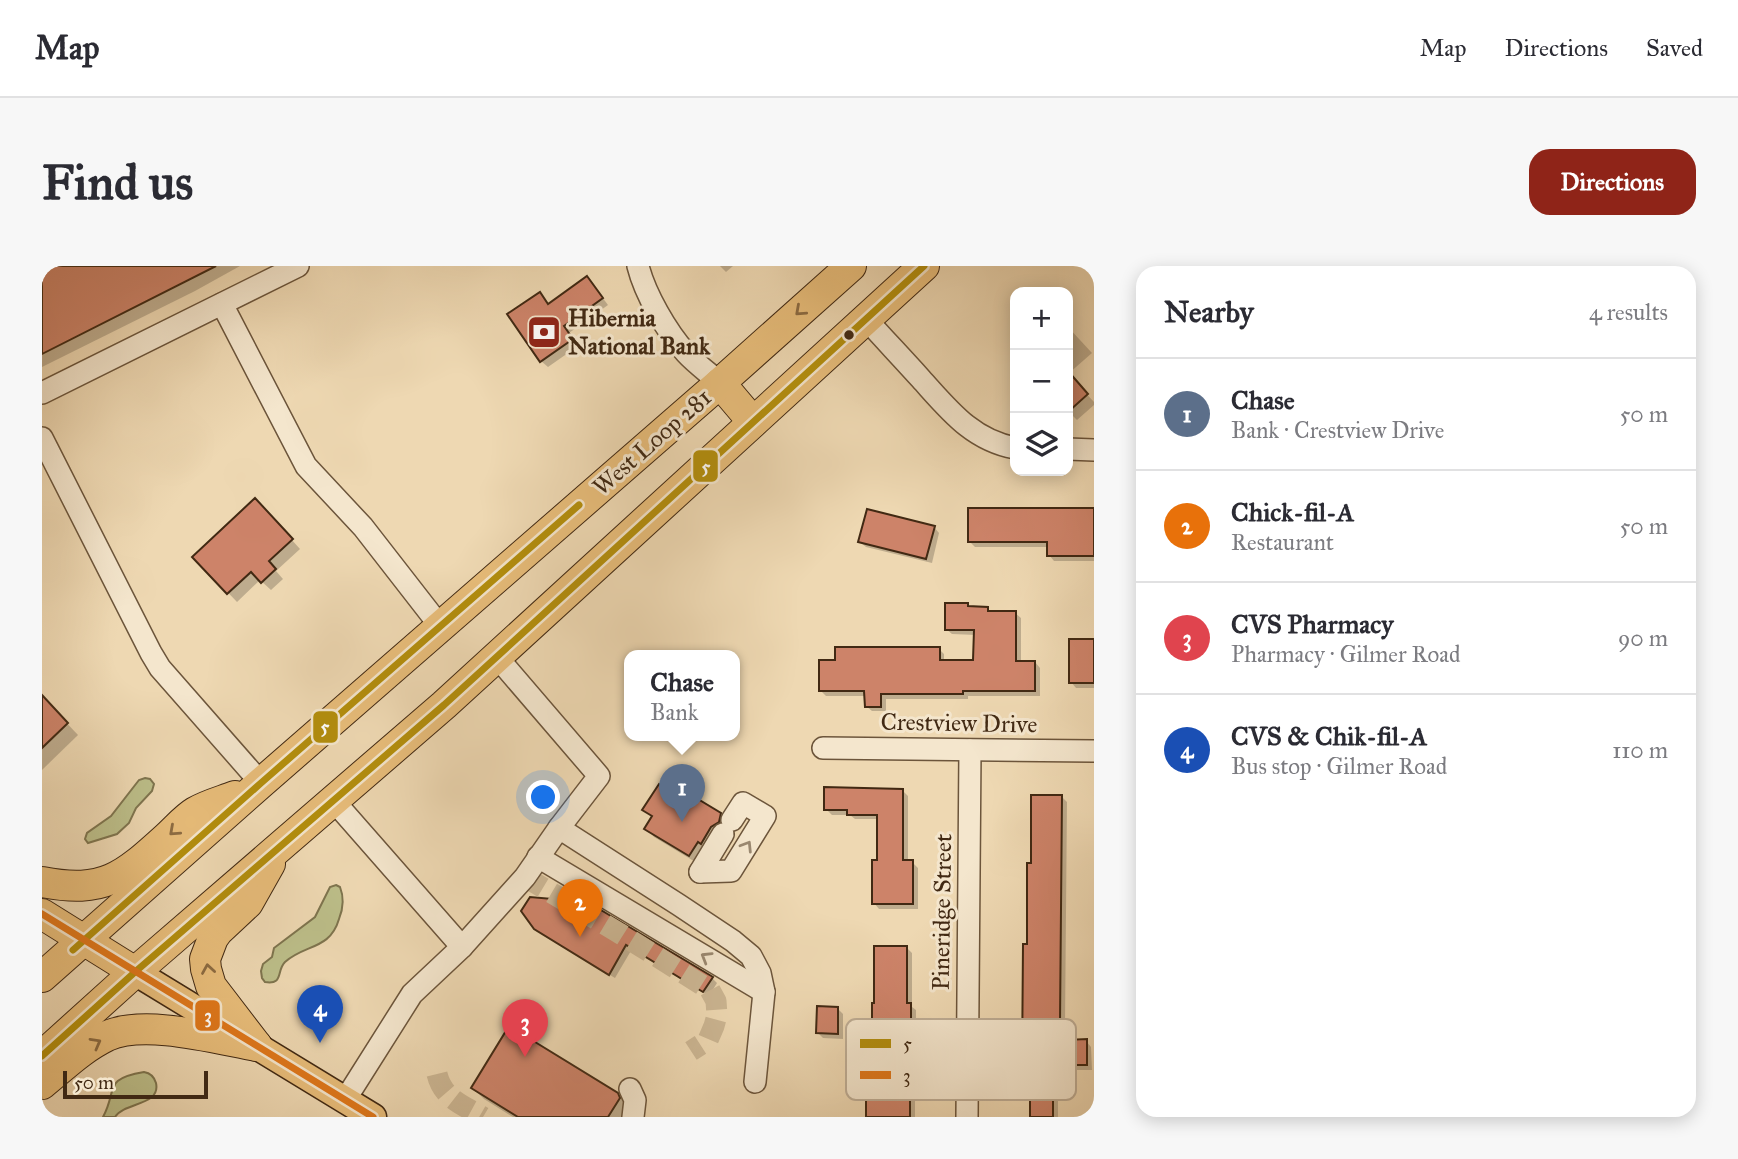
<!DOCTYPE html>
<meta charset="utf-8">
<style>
:root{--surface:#fff;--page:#f7f7f7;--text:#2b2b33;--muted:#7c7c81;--line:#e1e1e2;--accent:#8f2418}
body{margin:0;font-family:"IM FELL Great Primer",serif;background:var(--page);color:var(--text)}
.controls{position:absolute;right:21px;top:21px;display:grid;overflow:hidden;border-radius:14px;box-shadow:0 4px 18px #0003}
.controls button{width:63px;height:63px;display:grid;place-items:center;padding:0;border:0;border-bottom:2px solid var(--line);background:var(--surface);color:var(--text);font:35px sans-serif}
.scale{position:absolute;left:21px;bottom:18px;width:145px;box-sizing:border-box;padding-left:7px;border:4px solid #412913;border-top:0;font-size:19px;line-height:24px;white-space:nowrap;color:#412913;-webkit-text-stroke:5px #f4e6cd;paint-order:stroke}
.you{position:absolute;left:502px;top:532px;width:24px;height:24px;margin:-18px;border:5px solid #fff;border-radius:50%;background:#1a73e8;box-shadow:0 0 0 10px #1a73e833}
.badge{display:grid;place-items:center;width:46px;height:46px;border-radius:50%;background:var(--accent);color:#fff;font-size:23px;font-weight:700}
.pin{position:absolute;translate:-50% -58px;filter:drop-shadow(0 2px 4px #0008)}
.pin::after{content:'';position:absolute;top:37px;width:24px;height:21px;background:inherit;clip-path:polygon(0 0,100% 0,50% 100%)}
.popup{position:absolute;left:582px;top:384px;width:116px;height:91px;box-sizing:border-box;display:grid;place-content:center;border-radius:14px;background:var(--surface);filter:drop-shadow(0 2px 5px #0005);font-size:23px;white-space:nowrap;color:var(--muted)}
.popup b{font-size:26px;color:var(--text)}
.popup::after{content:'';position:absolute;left:50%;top:100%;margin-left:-14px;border:14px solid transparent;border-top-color:var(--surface)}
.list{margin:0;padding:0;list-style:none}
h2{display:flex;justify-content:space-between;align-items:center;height:91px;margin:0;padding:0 28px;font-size:30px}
h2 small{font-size:23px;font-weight:400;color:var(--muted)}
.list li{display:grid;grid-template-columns:46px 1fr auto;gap:21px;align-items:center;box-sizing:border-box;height:112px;padding:0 28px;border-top:2px solid var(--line)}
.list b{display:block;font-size:26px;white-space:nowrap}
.list p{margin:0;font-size:23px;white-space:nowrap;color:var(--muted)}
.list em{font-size:23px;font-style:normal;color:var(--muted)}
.icon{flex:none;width:38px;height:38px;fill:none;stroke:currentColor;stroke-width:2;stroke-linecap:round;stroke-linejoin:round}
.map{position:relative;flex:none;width:1052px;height:851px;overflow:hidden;border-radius:21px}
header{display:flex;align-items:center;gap:42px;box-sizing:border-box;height:98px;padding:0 35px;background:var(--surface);border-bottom:2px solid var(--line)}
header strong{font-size:33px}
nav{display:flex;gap:38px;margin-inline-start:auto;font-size:24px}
.intro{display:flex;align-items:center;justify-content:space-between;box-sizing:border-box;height:168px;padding:0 42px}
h1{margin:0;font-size:49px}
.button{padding:18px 32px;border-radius:21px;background:var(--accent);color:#fff;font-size:24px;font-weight:700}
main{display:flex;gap:42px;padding:0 42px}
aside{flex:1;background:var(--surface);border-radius:21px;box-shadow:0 4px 18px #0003}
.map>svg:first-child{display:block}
</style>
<header>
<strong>Map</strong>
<nav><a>Map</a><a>Directions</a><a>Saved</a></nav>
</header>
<div class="intro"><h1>Find us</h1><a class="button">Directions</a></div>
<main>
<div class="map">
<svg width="1052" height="851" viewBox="0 0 1052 851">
<rect width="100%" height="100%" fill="#eed8b2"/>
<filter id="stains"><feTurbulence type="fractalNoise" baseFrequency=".00286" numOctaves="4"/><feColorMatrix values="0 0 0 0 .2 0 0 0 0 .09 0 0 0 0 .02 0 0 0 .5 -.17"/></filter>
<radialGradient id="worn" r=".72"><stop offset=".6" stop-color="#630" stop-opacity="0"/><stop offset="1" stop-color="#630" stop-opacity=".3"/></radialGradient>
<g fill="#bcbe89" stroke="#7e744e" stroke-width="2">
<polygon points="103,512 108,513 112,518 110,525 94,542 87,557 75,568 46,577 43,573 45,567 69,550 97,514"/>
<path d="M 294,619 L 298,621 C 302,631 301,643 297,653 C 288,684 263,678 243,696 C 234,705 242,719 223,716 L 220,712 L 219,705 L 221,698 L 230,691 L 232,682 L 273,651 L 288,621 Z"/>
<path d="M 102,806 C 108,807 112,810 114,817 C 119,840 82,836 73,851 L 61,851 C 76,824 60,813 102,806 Z"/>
</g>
<g fill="#0003">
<polygon points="0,0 198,0 153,25 0,101"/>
<polygon points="678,0 691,0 684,6"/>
<polygon points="551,19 566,39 527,67 536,80 506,101 499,95 497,28 507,39"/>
<polygon points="1026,61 1050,87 1026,108 1052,136 1052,139 1035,154 1026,145"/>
<polygon points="222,243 258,283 234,305 241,313 229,324 218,314 195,336 152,291"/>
<polygon points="1052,244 1052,295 1012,295 1007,289 1007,281 933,281 927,275"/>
<polygon points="892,261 897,267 890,297 824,281 818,276"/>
<polygon points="926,339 928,342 945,342 950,347 973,347 979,352 979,396 993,396 998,402 998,430 926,430 926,433 844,433 844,445 830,445 824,440 824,430 784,430 779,425 897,383 902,388 902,395 933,395 934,369 910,368 904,363"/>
<polygon points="1052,374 1052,422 1034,422 1029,416"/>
<polygon points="0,431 36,469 0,504"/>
<polygon points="861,525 866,530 866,596 870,596 876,602 876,643 837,643 832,637 836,596 837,553 813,553 808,549 790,549 784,543"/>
<polygon points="628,527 678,549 686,557 655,597 612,571 605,563 611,553 603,544"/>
<polygon points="1019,530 1025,536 1023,759 1029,765 1029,775 1044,775 1049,781 1050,804 1021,804 1021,828 1016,828 1016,851 988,851 987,843 990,843 990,809 987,809 981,803 991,599"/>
<polygon points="489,632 670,712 675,717 667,730 590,683 573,712 499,668 493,662"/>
<polygon points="865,682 870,687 870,741 874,744 874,779 837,779 832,773"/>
<polygon points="796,743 801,748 801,773 781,772 776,767"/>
<polygon points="826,821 868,821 873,827 873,851 826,851"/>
<polygon points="431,822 575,828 587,840 584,851 471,851 442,833"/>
</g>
<g fill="#cd8369" stroke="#412913" stroke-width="2">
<polygon points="0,0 174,0 0,88"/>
<polygon points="545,10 561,32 522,60 531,73 498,96 465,48 498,26 506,38"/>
<polygon points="1026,105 1046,128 1026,146"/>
<polygon points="213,232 251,273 227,295 234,303 219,317 209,306 185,328 150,291"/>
<polygon points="926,242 1052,242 1052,290 1005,290 1005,276 926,276"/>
<polygon points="825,243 893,260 884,293 816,276"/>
<polygon points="903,337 926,337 926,340 946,341 946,345 974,345 974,395 993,395 993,425 921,425 921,428 839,428 839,441 823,441 822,425 777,425 777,394 793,394 793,381 898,381 898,394 931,394 932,364 903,364"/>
<rect x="1027" y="373" width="25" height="44"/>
<polygon points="0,429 26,457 0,482"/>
<polygon points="617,518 627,524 631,518 679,547 677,556 669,561 659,578 656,576 647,590 602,563 610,550 600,544"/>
<polygon points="782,521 861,523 861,594 871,594 871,638 830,638 830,594 835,594 835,549 805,549 805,544 782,544"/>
<polygon points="989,529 1020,529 1018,757 1024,757 1024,774 1045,773 1045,799 1016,799 1017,823 1011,823 1011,851 988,851 988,804 980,804 981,678 985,678 985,597 989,597"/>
<polygon points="527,625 671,711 661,726 584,679 567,709 492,663 479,645 488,631 522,634"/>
<polygon points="832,680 865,680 865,737 869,737 869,774 830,774 830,737 832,737"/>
<polygon points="775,740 796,741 796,768 774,767"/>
<polygon points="467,760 576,827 578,832 566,851 476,851 429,822"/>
<rect x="824" y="819" width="44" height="32"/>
</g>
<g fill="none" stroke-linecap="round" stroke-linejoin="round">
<g stroke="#cbb592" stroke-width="21" stroke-dasharray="21 10" stroke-linecap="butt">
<polyline points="483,611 577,667 668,724 674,735 675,749 672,760 666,774 649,785"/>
<path d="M 395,808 C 401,833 421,839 441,851"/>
</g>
<g stroke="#6c553b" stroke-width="24">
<g id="minor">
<path d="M 596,0 C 603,28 625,66 644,87 C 654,98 667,107 678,117"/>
<polyline points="180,38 264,200 321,261 398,360"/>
<path d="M 824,53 C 842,73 861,93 879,113 C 907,144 930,174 973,182"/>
<polyline points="0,127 256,0"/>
<polyline points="0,172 109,387 118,402 219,517"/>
<polyline points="1026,183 1052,184"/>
<polyline points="781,482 1052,485"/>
<polyline points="291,534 420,681"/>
<polyline points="517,562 637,639 691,675 709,690 718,707 722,726 713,816"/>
<polyline points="496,591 722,726"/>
<polyline points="658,606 689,605 723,550 701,537 690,554"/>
<polyline points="658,606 681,568"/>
<polyline points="588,823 593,834 591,851"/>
<polyline points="303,834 370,728 420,681 483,611 517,562 557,510 454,390"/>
<polyline points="925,851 928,484"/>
</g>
</g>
<g stroke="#412913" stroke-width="29">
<polyline id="major" points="93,706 331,851"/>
</g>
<g stroke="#412913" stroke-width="32">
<g id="highway">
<polyline points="678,117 711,156"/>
<path d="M 0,616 C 62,628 81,611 125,571 C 134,563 143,552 153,546 C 165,539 180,535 193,530"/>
<polyline points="0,648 93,706"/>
<polyline points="0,711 219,517 678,117 809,0"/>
<polyline points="215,780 169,720 164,703 163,693 171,672 176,665 206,637 228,598"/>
<polyline points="0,790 93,706 402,439 882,0"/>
<path d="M 0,818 C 21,801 40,782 65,770 C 103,753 175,773 215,780"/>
</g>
</g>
<use href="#minor" stroke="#f4e6cd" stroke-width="21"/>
<use href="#major" stroke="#e7bc79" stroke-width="26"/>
<use href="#highway" stroke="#e7bc79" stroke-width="30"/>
<g stroke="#f4e6cd" stroke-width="12">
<g id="bus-1">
<polyline points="31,684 219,517 537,239"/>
<polyline points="0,790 93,706 402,439 882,0"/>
</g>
</g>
<g stroke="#f4e6cd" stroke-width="12">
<polyline id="bus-2" points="0,648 331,851"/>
</g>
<use href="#bus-1" stroke="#b38e0d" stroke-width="7"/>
<use href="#bus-2" stroke="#de771b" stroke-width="7"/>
</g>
<defs><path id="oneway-chevron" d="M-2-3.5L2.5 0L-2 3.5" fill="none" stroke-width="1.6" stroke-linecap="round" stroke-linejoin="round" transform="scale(1.75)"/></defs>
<g stroke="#8c6b41">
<use href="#oneway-chevron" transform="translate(758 45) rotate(138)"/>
<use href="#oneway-chevron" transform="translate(132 565) rotate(138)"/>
<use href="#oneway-chevron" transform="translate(166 703) rotate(-99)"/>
<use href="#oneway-chevron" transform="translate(54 777) rotate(-29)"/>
</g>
<g stroke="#9a8870">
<use href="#oneway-chevron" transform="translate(705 580) rotate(-58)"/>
<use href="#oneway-chevron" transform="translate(664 691) rotate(-149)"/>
</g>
<defs>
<g id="bank-square" transform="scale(1.75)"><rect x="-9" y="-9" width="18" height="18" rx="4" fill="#8f2418" stroke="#f4e6cd"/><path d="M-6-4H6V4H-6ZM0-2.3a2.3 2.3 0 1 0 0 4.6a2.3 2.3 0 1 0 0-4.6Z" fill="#fff"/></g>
</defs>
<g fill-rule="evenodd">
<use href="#bank-square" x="502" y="66"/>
</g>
<circle fill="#412913" stroke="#f4e6cd" stroke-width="2.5" cx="807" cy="69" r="6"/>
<g text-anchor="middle" stroke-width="6" stroke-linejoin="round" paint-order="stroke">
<g font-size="24" font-weight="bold" fill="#412913" stroke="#f4e6cd" text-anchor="start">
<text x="526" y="60">Hibernia<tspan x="526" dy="28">National Bank</tspan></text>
</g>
<g font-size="24" fill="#412913" stroke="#f4e6cd">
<text transform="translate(610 176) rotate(-41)" y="8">West Loop 281</text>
<text transform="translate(917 457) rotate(1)" y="8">Crestview Drive</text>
<text transform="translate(900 646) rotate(-89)" y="8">Pineridge Street</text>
</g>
</g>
<rect x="804" y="753" width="230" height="81" rx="10" fill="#f4e6cd" stroke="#bead95" stroke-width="2"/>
<rect x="818" y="773" width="31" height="9" fill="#b38e0d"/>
<rect x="818" y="805" width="31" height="8" fill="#de771b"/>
<g font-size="19" fill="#412913">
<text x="861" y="784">5</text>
<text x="861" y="816">3</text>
</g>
<g stroke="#f4e6cd" stroke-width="2.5">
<rect x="650" y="183" width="27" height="34" rx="7" fill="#b38e0d"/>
<rect x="270" y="444" width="27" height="34" rx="7" fill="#b38e0d"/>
<rect x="152" y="733" width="27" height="33" rx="7" fill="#de771b"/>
</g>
<g font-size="19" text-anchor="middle" font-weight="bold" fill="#fff">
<text x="664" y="207">5</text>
<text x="283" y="467">5</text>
<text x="166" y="756">3</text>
</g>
<rect width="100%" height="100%" filter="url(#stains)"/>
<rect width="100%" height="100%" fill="url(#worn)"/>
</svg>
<div class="controls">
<button>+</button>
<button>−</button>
<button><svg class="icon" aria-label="layers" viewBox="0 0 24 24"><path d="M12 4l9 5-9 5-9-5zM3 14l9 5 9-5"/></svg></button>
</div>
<div class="scale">50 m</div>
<div class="you"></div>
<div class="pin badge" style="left:640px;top:556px;background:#5c6f8a">1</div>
<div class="popup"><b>Chase</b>Bank</div>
<div class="pin badge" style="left:538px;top:671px;background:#e8710a">2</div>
<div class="pin badge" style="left:483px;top:791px;background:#e0444e">3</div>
<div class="pin badge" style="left:278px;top:777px;background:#1a4fb4">4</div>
</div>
<aside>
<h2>Nearby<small>4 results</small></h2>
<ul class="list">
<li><span class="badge" style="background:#5c6f8a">1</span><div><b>Chase</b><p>Bank · Crestview Drive</p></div><em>50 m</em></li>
<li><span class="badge" style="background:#e8710a">2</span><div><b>Chick-fil-A</b><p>Restaurant</p></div><em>50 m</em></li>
<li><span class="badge" style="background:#e0444e">3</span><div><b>CVS Pharmacy</b><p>Pharmacy · Gilmer Road</p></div><em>90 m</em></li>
<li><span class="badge" style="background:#1a4fb4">4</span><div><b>CVS &amp; Chik-fil-A</b><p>Bus stop · Gilmer Road</p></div><em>110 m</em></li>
</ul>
</aside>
</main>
